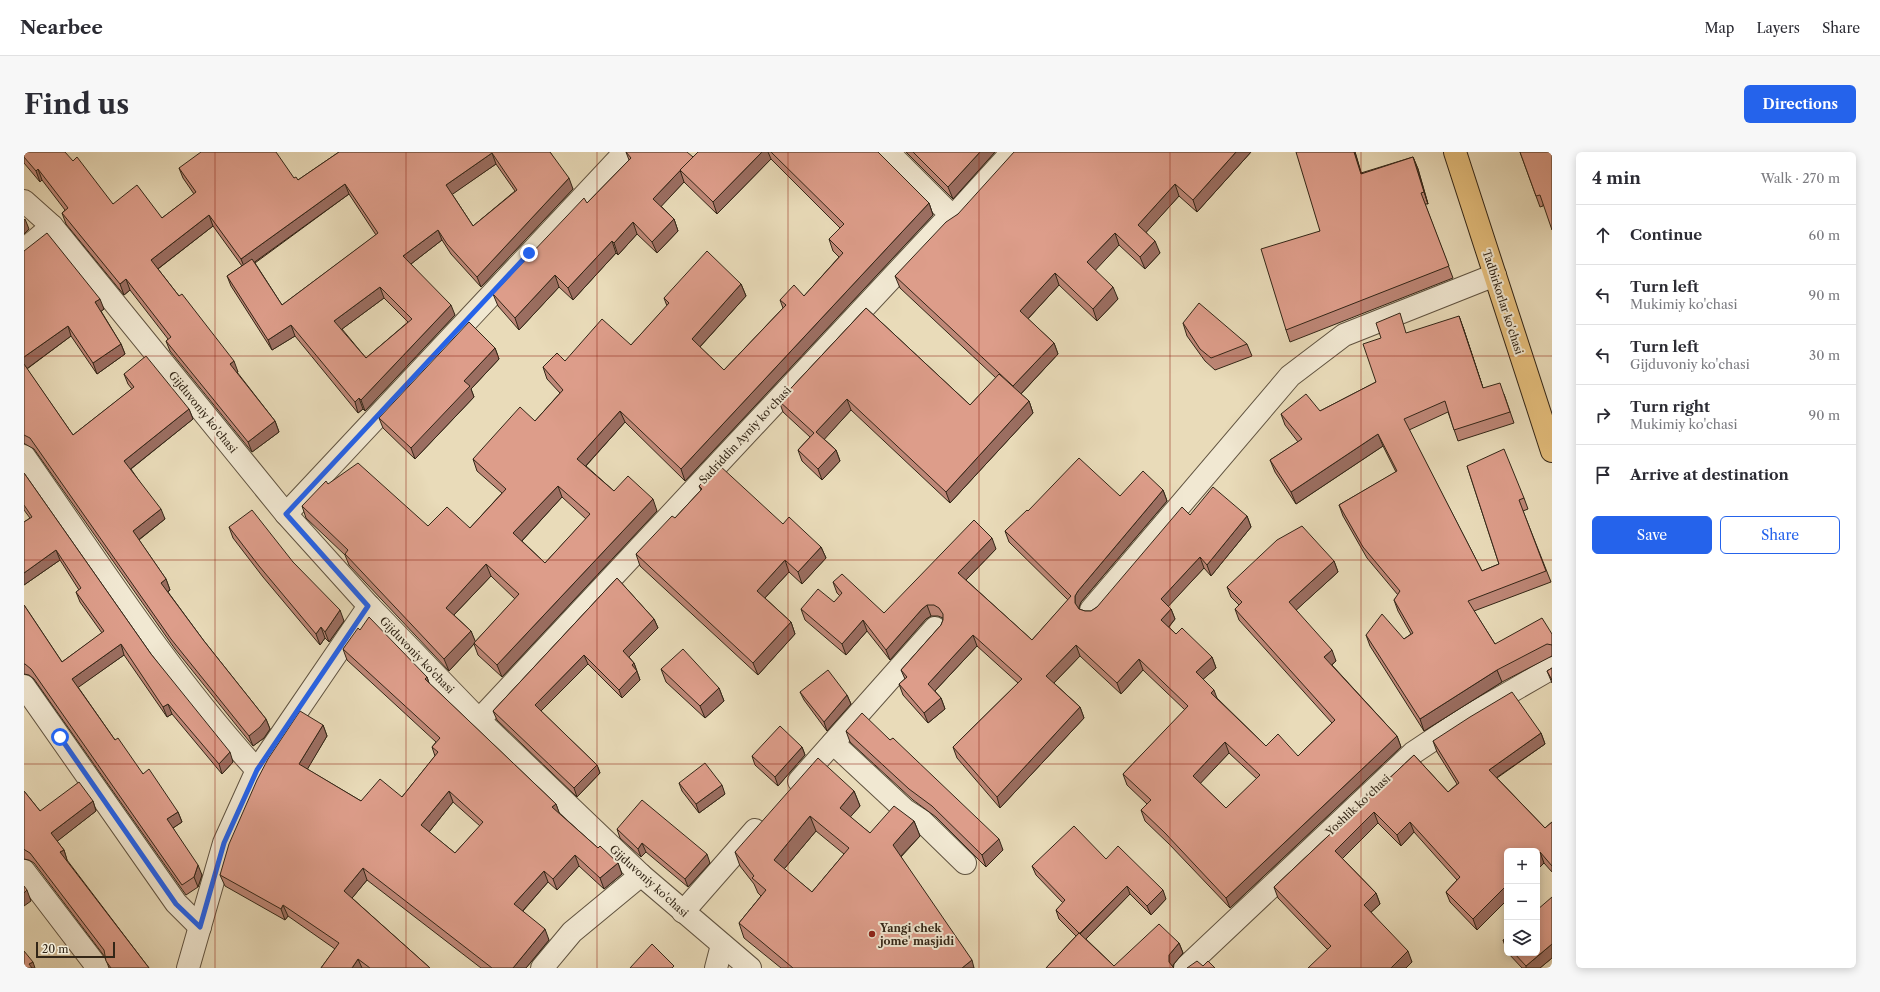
<!DOCTYPE html>
<meta charset="utf-8">
<style>
:root{--surface:#fff;--page:#f7f7f7;--text:#2b2b33;--muted:#7c7c81;--line:#e1e1e2;--accent:#2563eb}
body{margin:0;font-family:"Libre Caslon Text",serif;background:var(--page);color:var(--text)}
.controls{position:absolute;right:12px;bottom:12px;display:grid;overflow:hidden;border-radius:6px;box-shadow:0 2px 10px #0003}
.controls button{width:36px;height:36px;display:grid;place-items:center;padding:0;border:0;border-bottom:1px solid var(--line);background:var(--surface);color:var(--text);font:20px sans-serif}
.scale{position:absolute;left:12px;bottom:10px;width:79px;box-sizing:border-box;padding-left:4px;border:2px solid #332617;border-top:0;font-size:11px;line-height:14px;white-space:nowrap;color:#332617;-webkit-text-stroke:3px #f1e8d2;paint-order:stroke}
.stop{position:absolute;width:12px;height:12px;margin:-9px;border:3px solid #2563eb;border-radius:50%;background:#fff}
.stop.end{background:#2563eb;border-color:#fff;box-shadow:0 1px 4px #0008}
.list{margin:0;padding:0;list-style:none}
h2{display:flex;justify-content:space-between;align-items:center;height:52px;margin:0;padding:0 16px;font-size:17px}
h2 small{font-size:13px;font-weight:400;color:var(--muted)}
.list li{display:grid;grid-template-columns:26px 1fr auto;gap:12px;align-items:center;box-sizing:border-box;height:60px;padding:0 16px;border-top:1px solid var(--line)}
.list b{display:block;font-size:15px;white-space:nowrap}
.list p{margin:0;font-size:13px;white-space:nowrap;color:var(--muted)}
.list em{font-size:13px;font-style:normal;color:var(--muted)}
.actions{display:flex;gap:8px;padding:12px 16px}
.actions a{flex:1;padding:9px 0;border:1px solid var(--accent);border-radius:6px;text-align:center;font-size:14px;color:var(--accent)}
.actions .main{background:var(--accent);color:#fff}
.icon{flex:none;width:22px;height:22px;fill:none;stroke:currentColor;stroke-width:2;stroke-linecap:round;stroke-linejoin:round}
.map{position:relative;flex:none;width:1528px;height:816px;overflow:hidden;border-radius:6px}
header{display:flex;align-items:center;gap:24px;box-sizing:border-box;height:56px;padding:0 20px;background:var(--surface);border-bottom:1px solid var(--line)}
header strong{font-size:19px}
nav{display:flex;gap:22px;margin-inline-start:auto;font-size:14px}
.intro{display:flex;align-items:center;justify-content:space-between;box-sizing:border-box;height:96px;padding:0 24px}
h1{margin:0;font-size:28px}
.button{padding:10px 18px;border-radius:6px;background:var(--accent);color:#fff;font-size:14px;font-weight:700}
main{display:flex;gap:24px;padding:0 24px}
aside{flex:1;background:var(--surface);border-radius:6px;box-shadow:0 2px 10px #0003}
.map>svg:first-child{display:block}
</style>
<header>
<strong>Nearbee</strong>
<nav><a>Map</a><a>Layers</a><a>Share</a></nav>
</header>
<div class="intro"><h1>Find us</h1><a class="button">Directions</a></div>
<main>
<div class="map">
<svg width="1528" height="816" viewBox="0 0 1528 816">
<rect width="100%" height="100%" fill="#e9dbb9"/>
<filter id="stains"><feTurbulence type="fractalNoise" baseFrequency=".005" numOctaves="4"/><feColorMatrix values="0 0 0 0 .2 0 0 0 0 .09 0 0 0 0 .02 0 0 0 .5 -.17"/></filter>
<radialGradient id="worn" r=".72"><stop offset=".6" stop-color="#630" stop-opacity="0"/><stop offset="1" stop-color="#630" stop-opacity=".3"/></radialGradient>
<g fill="none" stroke-linecap="round" stroke-linejoin="round">
<g stroke="#605340" stroke-width="24">
<g id="minor">
<polyline points="864,0 929,65"/>
<polyline points="0,49 28,74 262,362 345,454 455,568 617,723 726,816"/>
<polyline points="0,98 28,74"/>
<path d="M 0,304 C 74,410 146,523 233,618"/>
<polyline points="262,362 601,0"/>
<polyline points="1067,458 1266,224 1320,183 1471,123"/>
<polyline points="0,534 152,751 176,775"/>
<polyline points="455,568 918,72 929,65 988,0"/>
<polyline points="809,591 881,658 898,669 941,711"/>
<polyline points="775,629 911,476"/>
<polyline points="0,719 74,816"/>
<polyline points="659,760 731,678"/>
<polyline points="164,816 200,691 233,618 345,454"/>
<polyline points="518,816 548,780 617,723"/>
<polyline points="692,816 698,793"/>
<polyline points="1161,816 1389,601 1443,565 1528,516"/>
</g>
</g>
<g stroke="#332617" stroke-width="24">
<polyline id="major" points="1431,0 1528,299"/>
</g>
<use href="#minor" stroke="#f1e8d2" stroke-width="22"/>
<use href="#major" stroke="#e4be7c" stroke-width="22"/>
</g>
<g fill="#be8777" stroke="#332617" fill-rule="evenodd">
<path d="M 0,0 L 89,52 L 138,66 L 170,42 L 159,26 L 155,16 L 270,26 L 274,28 L 315,0 L 526,0 L 549,37 L 457,135 L 427,102 L 418,88 L 387,112 L 431,163 L 341,259 L 339,257 L 334,261 L 271,184 L 248,198 L 207,134 L 203,124 L 218,114 L 189,74 L 134,117 L 214,220 L 213,220 L 251,269 L 255,280 L 228,300 L 146,199 L 142,189 L 144,187 L 106,138 L 100,143 L 42,72 L 38,61 L 41,58 L 18,28 L 16,30 L 0,11 ZM 472,12 L 491,39 L 449,74 L 428,42 ZM 325,42 L 352,83 L 258,153 L 231,111 ZM 360,146 L 384,170 L 342,206 L 318,177 Z"/>
<path d="M 602,0 L 669,5 L 674,0 L 854,0 L 905,51 L 909,63 L 661,329 L 601,270 L 562,314 L 590,339 L 633,359 L 478,525 L 454,503 L 450,492 L 425,519 L 325,413 L 321,403 L 282,366 L 278,354 L 304,332 L 404,374 L 446,376 L 478,341 L 453,319 L 449,307 L 511,269 L 536,241 L 523,227 L 519,215 L 607,193 L 643,154 L 640,146 L 717,132 L 722,144 L 676,195 L 700,218 L 759,156 L 756,148 L 780,144 L 815,105 L 809,99 L 805,87 L 816,76 L 747,7 L 693,62 L 660,30 L 637,54 L 650,67 L 654,79 L 633,101 L 613,82 L 594,103 L 592,101 L 549,148 L 535,135 L 495,178 L 474,154 L 469,142 L 563,51 L 605,8 ZM 538,345 L 562,367 L 521,411 L 498,389 ZM 467,424 L 491,447 L 451,490 L 447,479 L 430,463 Z"/>
<polygon points="882,0 971,0 929,47"/>
<polygon points="1227,0 1173,60 1155,44 1122,80 1136,101 1121,117 1095,93 1071,118 1094,147 1073,169 1035,133 1004,167 1030,191 1034,202 997,242 1005,249 1009,261 926,351 827,258 800,287 812,298 816,309 798,328 778,309 774,298 786,285 759,260 755,249 842,156 946,253 972,226 876,136 871,124 934,62"/>
<polygon points="1331,0 1337,21 1389,5 1394,17 1404,52 1401,52 1429,126 1266,190 1262,178 1296,79"/>
<polygon points="1496,0 1528,0 1519,54 1516,55"/>
<polygon points="0,99 80,157 77,159 97,192 101,202 73,222 47,184 3,217 49,283 108,237 104,232 100,222 165,257 169,267 107,317 141,367 115,388 142,427 146,438 144,440 180,489 242,567 246,577 240,586 229,594 151,497 10,297 1,292 0,291"/>
<polygon points="1159,171 1223,192 1228,204 1191,218 1181,209 1163,184"/>
<polygon points="1439,175 1459,236 1480,242 1490,271 1434,289 1424,260 1385,278 1458,419 1475,412 1443,314 1500,346 1504,357 1499,359 1527,430 1450,459 1471,492 1528,482 1528,504 1478,530 1400,579 1346,494 1342,483 1380,487 1387,482 1374,459 1370,448 1374,443 1343,406 1319,364 1315,353 1372,320 1359,294 1272,352 1251,320 1246,308 1274,290 1261,273 1257,262 1296,259 1352,230 1383,181"/>
<polygon points="471,196 475,207 447,237 450,245 391,307 359,276 355,266"/>
<polygon points="0,321 127,502 209,610 198,622 148,562 143,565 100,503 54,535 91,588 119,622 154,660 158,670 149,676 178,723 174,735 162,743 10,527 5,523 0,522 0,453 38,510 78,481 56,450 52,440 55,438 36,408 0,433 0,370 6,366 0,358"/>
<polygon points="675,334 759,372 797,395 802,406 778,432 765,420 741,446 767,470 771,482 734,523 616,414 612,402 651,366 677,338"/>
<path d="M 1139,338 L 1143,349 L 1057,450 L 1055,455 L 1055,457 L 1061,459 L 1067,459 L 1073,455 L 1166,363 L 1223,364 L 1227,375 L 1187,424 L 1180,416 L 1144,454 L 1147,457 L 1151,467 L 1145,475 L 1152,482 L 1188,505 L 1192,516 L 1179,527 L 1193,546 L 1242,594 L 1274,604 L 1308,571 L 1215,468 L 1211,457 L 1215,453 L 1207,445 L 1203,435 L 1310,409 L 1314,420 L 1272,458 L 1312,509 L 1308,513 L 1373,584 L 1377,595 L 1206,756 L 1145,692 L 1121,669 L 1117,658 L 1123,652 L 1103,633 L 1099,622 L 1161,558 L 1119,518 L 1097,542 L 1056,504 L 1030,531 L 1056,555 L 1060,566 L 976,656 L 933,606 L 929,595 L 994,531 L 953,494 L 911,539 L 917,546 L 921,557 L 904,571 L 879,543 L 875,532 L 881,527 L 877,518 L 917,473 L 919,468 L 919,466 L 914,464 L 907,464 L 902,467 L 866,508 L 843,479 L 822,503 L 781,468 L 777,457 L 810,450 L 816,444 L 813,441 L 809,430 L 860,461 L 972,397 L 942,428 L 1008,488 L 1044,448 L 985,390 L 981,379 L 1004,359 L 1096,344 ZM 1205,601 L 1233,627 L 1202,656 L 1176,631 Z"/>
<polygon points="205,375 269,410 320,469 305,490 301,486 296,493 239,425 209,386"/>
<polygon points="593,426 630,467 634,476 605,505 610,511 616,528 598,546 564,512 517,559 573,613 576,621 553,645 473,568 469,559"/>
<path d="M 336,478 L 403,525 L 405,531 L 532,652 L 535,661 L 574,696 L 594,711 L 598,722 L 580,737 L 555,714 L 533,738 L 524,730 L 499,759 L 525,788 L 502,816 L 457,816 L 343,728 L 328,746 L 406,816 L 297,816 L 311,797 L 264,764 L 261,768 L 201,734 L 196,723 L 299,573 L 303,584 L 283,617 L 337,649 L 378,645 L 411,604 L 408,595 L 412,590 L 323,508 L 319,497 ZM 429,650 L 456,674 L 431,701 L 405,680 Z"/>
<polygon points="1528,516 1528,531 1523,519"/>
<polygon points="637,517 695,536 700,549 681,566 642,530"/>
<polygon points="776,540 823,543 827,552 803,579 780,548"/>
<polygon points="822,579 866,588 979,698 962,715 912,665 889,648 826,590"/>
<polygon points="1517,581 1521,592 1473,626 1521,676 1528,670 1528,720 1520,711 1483,699 1483,748 1453,778 1426,750 1422,740 1433,728 1390,680 1377,694 1354,671 1318,706 1352,741 1356,752 1347,760 1388,810 1303,797 1254,746 1250,735 1390,603 1424,640 1433,632 1413,600 1409,589"/>
<polygon points="778,595 781,603 754,634 731,613 728,604"/>
<polygon points="655,631 701,642 675,661 658,639"/>
<polygon points="0,639 16,659 69,649 72,659 33,689 40,698 43,708 125,816 85,816 81,805 10,711 5,708 0,707"/>
<path d="M 830,639 L 836,654 L 826,665 L 846,681 L 890,669 L 896,684 L 877,705 L 950,816 L 757,816 L 720,786 L 715,771 L 737,744 L 734,741 L 730,732 L 716,714 L 711,700 ZM 792,679 L 820,702 L 788,740 L 760,717 Z"/>
<polygon points="593,677 686,711 664,735 622,700 617,705 596,686"/>
<polygon points="1082,707 1142,747 1127,763 1106,742 1062,787 1090,814 1155,791 1159,801 1149,813 1149,815 1022,816 1052,784 1035,767 1032,758 1039,751 1012,723 1008,714"/>
<polygon points="1528,745 1528,806 1516,816 1498,816 1484,801 1513,801"/>
<polygon points="1483,784 1483,800 1479,788"/>
</g>
<g fill="#9b6e61" stroke="#332617">
<polygon points="738,0 744,0 747,7 693,62 689,50"/>
<polygon points="956,0 971,0 929,47 924,35"/>
<polygon points="1212,0 1227,0 1173,60 1169,48"/>
<polygon points="1330,0 1331,0 1341,33 1337,22"/>
<polygon points="468,1 472,12 426,44 422,33"/>
<polygon points="669,5 656,18 660,30 633,59 629,47"/>
<polygon points="1389,5 1394,17 1404,52 1400,40"/>
<polygon points="14,17 18,28 16,30 12,19"/>
<polygon points="545,26 549,37 457,135 453,125"/>
<polygon points="321,32 325,42 221,117 217,107"/>
<polygon points="1151,32 1155,44 1118,85 1114,73"/>
<polygon points="905,51 909,63 661,329 657,317"/>
<polygon points="185,63 189,74 131,119 127,108"/>
<polygon points="1,67 5,77 0,82 0,68"/>
<polygon points="650,67 654,79 633,101 628,90"/>
<polygon points="609,70 613,82 594,103 590,91"/>
<polygon points="414,78 418,88 383,115 379,104"/>
<polygon points="1091,81 1095,93 1068,122 1063,110"/>
<polygon points="588,89 592,101 549,148 544,136"/>
<polygon points="1131,89 1136,101 1121,117 1116,105"/>
<polygon points="1031,121 1035,133 1000,171 996,159"/>
<polygon points="531,123 535,135 495,178 491,166"/>
<polygon points="102,127 106,138 100,143 96,132"/>
<polygon points="717,132 722,144 672,199 668,187"/>
<polygon points="356,135 360,146 314,180 310,169"/>
<polygon points="1089,135 1094,147 1073,169 1069,157"/>
<polygon points="76,147 80,157 75,161 71,150"/>
<polygon points="427,153 431,163 341,259 337,248"/>
<polygon points="1435,164 1439,175 1463,248"/>
<polygon points="267,173 271,184 248,198 244,188"/>
<polygon points="44,174 47,184 1,218 0,216 0,205"/>
<polygon points="1030,191 1034,202 993,246 989,234"/>
<polygon points="97,192 101,202 73,222 69,211"/>
<polygon points="471,196 475,207 447,237 450,245 391,307 387,296 440,229"/>
<polygon points="210,209 214,220 210,222 206,212"/>
<polygon points="335,246 339,257 334,261 331,250"/>
<polygon points="823,247 827,258 797,291 792,280"/>
<polygon points="1005,249 1009,261 926,351 922,340"/>
<polygon points="165,257 169,267 104,319 100,309"/>
<polygon points="596,259 601,270 558,318 553,307"/>
<polygon points="251,269 255,280 228,300 224,290"/>
<polygon points="1354,282 1359,294 1272,352 1267,340"/>
<polygon points="812,298 816,309 798,328 794,317"/>
<polygon points="534,334 538,345 494,393 489,381"/>
<polygon points="1139,338 1143,349 1057,450 1055,455 1055,462 1051,451 1051,444 1054,439"/>
<polygon points="629,347 633,359 478,525 473,513"/>
<polygon points="137,357 141,367 113,389 109,379"/>
<polygon points="1223,364 1227,375 1187,424 1183,413"/>
<polygon points="968,386 972,397 938,432 934,421"/>
<polygon points="797,395 802,406 778,432 774,420"/>
<polygon points="32,398 36,408 0,433 0,421"/>
<polygon points="1176,405 1180,416 1141,458 1137,447"/>
<polygon points="761,408 765,420 737,450 733,439"/>
<polygon points="1310,409 1314,420 1269,461 1265,450"/>
<polygon points="462,412 467,424 426,467 422,456"/>
<polygon points="142,427 146,438 141,441 137,431"/>
<polygon points="903,453 907,464 902,467 866,508 862,498 898,457"/>
<polygon points="1147,457 1151,467 1141,479 1137,468"/>
<polygon points="316,458 320,469 305,490 301,480"/>
<polygon points="630,467 634,476 602,508 599,499"/>
<polygon points="839,468 843,479 822,503 818,492"/>
<polygon points="767,470 771,482 734,523 729,511"/>
<polygon points="297,475 301,486 296,493 292,482"/>
<polygon points="447,479 452,491 450,491 450,492 425,519 420,507"/>
<polygon points="949,483 953,494 908,542 904,532"/>
<polygon points="97,492 100,503 52,537 48,527"/>
<polygon points="1052,493 1056,504 1026,535 1022,524"/>
<polygon points="1308,498 1312,509 1304,516 1300,505"/>
<polygon points="560,503 564,512 514,562 511,553"/>
<polygon points="1188,505 1192,516 1176,530 1172,520"/>
<polygon points="1115,507 1119,518 1097,542 1093,531"/>
<polygon points="610,511 616,528 598,546 595,538 608,513"/>
<polygon points="1473,518 1478,530 1400,579 1396,567"/>
<polygon points="403,525 407,537 401,527"/>
<polygon points="695,536 700,549 681,566 676,554"/>
<polygon points="1190,538 1194,549 1187,541"/>
<polygon points="823,543 827,552 803,579 800,570"/>
<polygon points="917,546 921,557 904,571 900,561"/>
<polygon points="144,552 148,562 143,565 139,555"/>
<polygon points="1056,555 1060,566 976,656 973,645"/>
<polygon points="242,567 246,577 240,586 229,594 225,584"/>
<polygon points="299,573 303,584 280,623 275,612"/>
<polygon points="1517,581 1521,592 1469,628 1465,618"/>
<polygon points="1373,584 1377,595 1206,756 1202,746"/>
<polygon points="1201,590 1205,601 1173,635 1169,624"/>
<polygon points="778,595 781,603 754,634 751,625"/>
<polygon points="206,600 209,610 198,622 195,612"/>
<polygon points="573,613 576,621 553,645 550,636"/>
<polygon points="698,633 701,642 675,661 672,652"/>
<polygon points="425,639 429,650 401,685 397,673"/>
<polygon points="830,639 836,654 821,671 816,656"/>
<polygon points="69,649 72,659 31,691 27,681"/>
<polygon points="532,652 536,663 528,655"/>
<polygon points="154,660 158,670 146,678 143,667"/>
<polygon points="1350,660 1354,671 1315,710 1311,699"/>
<polygon points="786,664 792,679 755,723 750,708"/>
<polygon points="890,669 896,684 874,707 869,693"/>
<polygon points="1386,670 1390,680 1377,694 1373,683"/>
<polygon points="975,687 979,698 962,715 958,703"/>
<polygon points="618,691 622,700 617,705 614,697"/>
<polygon points="40,698 43,708 40,710 36,700"/>
<polygon points="1516,700 1520,711 1513,718 1513,704"/>
<polygon points="683,702 686,711 664,735 661,727"/>
<polygon points="551,703 555,714 533,738 529,727"/>
<polygon points="594,711 598,722 580,737 576,726"/>
<polygon points="174,713 178,723 174,735 170,725"/>
<polygon points="339,716 343,728 324,751 320,739"/>
<polygon points="520,719 524,730 494,764 490,752"/>
<polygon points="1483,733 1483,748 1453,778 1449,767"/>
<polygon points="1103,734 1106,742 1059,790 1056,782"/>
<polygon points="3,738 7,749 0,754 0,741"/>
<polygon points="1139,738 1142,747 1127,763 1123,754"/>
<polygon points="1352,741 1356,752 1344,763 1340,753"/>
<polygon points="259,753 264,764 261,768 257,757"/>
<polygon points="521,777 525,788 502,816 489,816"/>
<polygon points="1155,791 1159,801 1149,813 1149,816 1145,810 1145,803"/>
<polygon points="1528,792 1528,806 1516,816 1502,816 1502,814"/>
<polygon points="1384,799 1388,810 1382,816 1367,816"/>
<polygon points="334,807 338,816 328,816"/>
<polygon points="948,808 950,816 938,816"/>
<polygon points="9,810 11,816 6,816 5,812"/>
</g>
<g fill="#dd9d8a" stroke="#332617" fill-rule="evenodd">
<path d="M 0,0 L 41,0 L 49,9 L 53,5 L 89,52 L 113,33 L 138,66 L 172,40 L 155,16 L 177,0 L 252,0 L 270,26 L 272,25 L 274,28 L 315,0 L 526,0 L 545,26 L 453,125 L 423,92 L 414,78 L 379,104 L 427,153 L 337,248 L 335,246 L 331,250 L 267,173 L 244,188 L 203,124 L 228,107 L 258,153 L 354,81 L 321,32 L 217,107 L 185,63 L 127,108 L 155,144 L 158,142 L 210,209 L 206,212 L 251,269 L 224,290 L 142,189 L 147,185 L 102,127 L 96,132 L 38,61 L 44,56 L 14,17 L 12,19 L 0,5 ZM 468,1 L 493,38 L 449,74 L 422,33 ZM 356,135 L 388,167 L 342,206 L 310,169 Z"/>
<polygon points="602,0 663,0 669,5 629,47 650,67 628,90 609,70 590,91 588,89 544,136 531,123 491,166 469,142 560,46 563,51 607,6"/>
<polygon points="674,0 738,0 689,50 656,18"/>
<path d="M 747,0 L 854,0 L 905,51 L 657,317 L 596,259 L 553,307 L 590,339 L 604,324 L 629,347 L 473,513 L 450,491 L 495,442 L 462,412 L 422,456 L 447,479 L 420,507 L 321,402 L 324,398 L 278,354 L 302,329 L 304,332 L 334,311 L 404,374 L 423,355 L 446,376 L 482,337 L 449,307 L 496,255 L 511,269 L 539,238 L 519,215 L 533,201 L 541,209 L 578,167 L 607,193 L 645,151 L 640,146 L 683,99 L 717,132 L 668,187 L 700,218 L 762,153 L 756,148 L 770,133 L 780,144 L 819,101 L 805,87 L 820,72 ZM 534,334 L 566,362 L 521,411 L 489,381 Z"/>
<polygon points="889,0 956,0 924,35"/>
<polygon points="990,0 1212,0 1169,48 1151,32 1114,73 1131,89 1116,105 1091,81 1063,110 1089,135 1069,157 1031,121 996,159 1030,191 989,234 871,124 922,70 934,62"/>
<polygon points="1272,0 1330,0 1337,22 1389,5 1400,40 1397,41 1425,114 1262,178 1237,97 1296,79"/>
<polygon points="1496,0 1528,0 1528,78 1516,43 1512,44"/>
<polygon points="23,81 76,147 71,150 97,192 69,211 44,174 0,205 0,99"/>
<polygon points="1175,151 1223,192 1187,206 1176,197 1159,171"/>
<polygon points="842,156 946,253 975,222 1005,249 922,340 823,247 792,280 812,298 794,317 774,298 790,281 755,249"/>
<polygon points="1376,161 1382,181 1435,164 1459,236 1476,231 1486,260 1430,278 1421,249 1380,267 1458,419 1475,412 1443,314 1480,297 1500,346 1495,348 1522,419 1444,449 1471,492 1518,466 1528,482 1528,493 1523,492 1473,518 1396,567 1342,483 1358,462 1380,487 1389,481 1370,448 1376,439 1339,395 1315,353 1373,319 1354,282 1267,340 1246,308 1278,287 1257,262 1282,242 1296,259 1352,230 1339,192 1357,186 1352,171"/>
<polygon points="445,170 471,196 440,229 446,234 387,296 355,266"/>
<polygon points="122,204 165,257 100,309 137,357 109,379 142,427 137,431 180,489 242,567 236,575 225,584 147,487 6,286 0,283 0,212 49,283 110,235 100,222"/>
<path d="M 1055,306 L 1096,344 L 1119,319 L 1139,338 L 1054,439 L 1051,444 L 1051,451 L 1055,457 L 1061,459 L 1067,459 L 1073,455 L 1158,355 L 1166,363 L 1189,335 L 1223,364 L 1183,413 L 1176,405 L 1137,447 L 1147,457 L 1137,468 L 1152,482 L 1158,476 L 1188,505 L 1172,520 L 1190,538 L 1187,541 L 1242,594 L 1254,582 L 1274,604 L 1311,568 L 1211,457 L 1218,450 L 1203,435 L 1253,388 L 1278,374 L 1310,409 L 1265,450 L 1308,498 L 1300,505 L 1373,584 L 1202,746 L 1141,681 L 1117,658 L 1127,648 L 1099,622 L 1164,554 L 1115,507 L 1093,531 L 1052,493 L 1022,524 L 1056,555 L 973,645 L 929,595 L 998,527 L 949,483 L 904,532 L 917,546 L 900,561 L 875,532 L 883,525 L 877,518 L 917,473 L 919,468 L 919,462 L 915,456 L 910,453 L 903,453 L 898,457 L 862,498 L 839,468 L 818,492 L 777,457 L 794,437 L 810,450 L 818,441 L 809,430 L 818,422 L 860,461 L 950,368 L 968,386 L 934,421 L 1008,488 L 1047,444 L 981,379 L 1003,358 L 1004,359 ZM 1201,590 L 1236,623 L 1202,656 L 1169,624 Z"/>
<polygon points="695,313 759,372 765,365 797,395 774,420 761,408 733,439 767,470 729,511 612,402 648,364 651,366 678,337 675,334"/>
<polygon points="0,321 127,502 206,600 195,612 144,552 139,555 97,492 48,527 91,588 94,586 119,622 125,617 154,660 143,667 174,713 170,725 158,733 7,517 1,512 0,512 0,453 38,510 80,479 52,440 57,436 32,398 0,421 0,370 8,365 0,353"/>
<polygon points="228,358 269,410 316,458 301,480 297,475 292,482 235,414 205,375"/>
<polygon points="593,426 630,467 599,499 610,511 608,513 613,519 595,538 560,503 511,553 573,613 550,636 469,559"/>
<path d="M 345,465 L 403,525 L 401,527 L 532,652 L 528,655 L 574,696 L 576,694 L 594,711 L 576,726 L 551,703 L 529,727 L 520,719 L 490,752 L 521,777 L 489,816 L 468,816 L 339,716 L 320,739 L 406,816 L 346,816 L 334,807 L 328,816 L 297,816 L 315,791 L 259,753 L 257,757 L 196,723 L 205,692 L 233,628 L 244,607 L 276,559 L 299,573 L 275,612 L 337,649 L 356,627 L 378,645 L 414,600 L 408,595 L 416,586 L 319,497 L 334,476 L 336,478 ZM 425,639 L 459,670 L 431,701 L 397,673 Z"/>
<polygon points="659,497 695,536 676,554 637,517"/>
<polygon points="1528,516 1528,528 1523,519"/>
<polygon points="804,518 823,543 800,570 776,540"/>
<polygon points="1488,540 1517,581 1465,618 1521,676 1528,670 1528,714 1516,700 1513,704 1513,699 1483,699 1483,733 1449,767 1422,740 1436,725 1386,670 1373,683 1350,660 1311,699 1352,741 1340,753 1384,799 1367,816 1284,816 1307,794 1250,735 1390,603 1424,640 1435,631 1409,589 1446,565"/>
<polygon points="838,561 866,588 869,586 975,687 958,703 908,654 885,637 822,579"/>
<polygon points="756,574 778,595 751,625 728,604"/>
<path d="M 794,606 L 830,639 L 816,656 L 846,681 L 870,654 L 890,669 L 869,693 L 948,808 L 938,816 L 769,816 L 715,771 L 742,738 L 728,726 L 730,724 L 711,700 ZM 786,664 L 825,696 L 788,740 L 750,708 Z"/>
<polygon points="681,611 698,633 672,652 655,631"/>
<polygon points="55,630 69,649 27,681 40,698 36,700 125,816 87,816 82,809 80,798 6,701 1,698 0,697 0,639 16,659"/>
<polygon points="618,648 683,702 661,727 618,691 614,697 593,677"/>
<polygon points="1050,674 1082,707 1094,694 1139,738 1123,754 1103,734 1056,781 1055,781 1032,758 1041,748 1008,714"/>
<polygon points="0,734 3,738 0,741"/>
<polygon points="1528,745 1528,792 1502,814 1490,801 1513,801 1513,758"/>
<polygon points="1135,772 1155,791 1145,803 1145,810 1149,815 1150,816 1022,816 1055,781 1090,814"/>
<polygon points="1483,784 1483,793 1479,788"/>
<polygon points="628,792 650,814 648,816 606,816"/>
<polygon points="0,799 9,810 5,812 8,816 0,816"/>
<polygon points="1173,809 1179,814 1184,809 1191,816 1163,816"/>
</g>
<g fill="none" stroke-linecap="round" stroke-linejoin="round">
<polyline stroke="#2563eb" stroke-width="5" points="36,585 152,752 176,775 200,691 233,618 344,454 262,362 505,101"/>
</g>
<path fill="none" stroke="#8f2418" stroke-width="1" stroke-opacity="0.55" d="M 191,0 L 191,816M 382,0 L 382,816M 573,0 L 573,816M 764,0 L 764,816M 955,0 L 955,816M 1146,0 L 1146,816M 1337,0 L 1337,816M 0,204 L 1528,204M 0,408 L 1528,408M 0,612 L 1528,612"/>
<circle fill="#8f2418" stroke="#f1e8d2" stroke-width="1.5" cx="848" cy="782" r="4"/>
<g text-anchor="middle" stroke-width="4" stroke-linejoin="round" paint-order="stroke">
<g font-size="11" fill="#332617" stroke="#f1e8d2">
<text transform="translate(1479 150) rotate(72)" y="4">Tadbirkorlar ko'chasi</text>
<text transform="translate(179 260) rotate(51)" y="4">Gijduvoniy ko'chasi</text>
<text transform="translate(721 283) rotate(-47)" y="4">Sadriddin Ayniy koʻchasi</text>
<text transform="translate(393 503) rotate(46)" y="4">Gijduvoniy ko'chasi</text>
<text transform="translate(1334 653) rotate(-43)" y="4">Yoshlik koʻchasi</text>
<text transform="translate(625 729) rotate(42)" y="4">Gijduvoniy ko'chasi</text>
</g>
<g font-size="11" font-weight="bold" fill="#332617" stroke="#f1e8d2" text-anchor="start">
<text x="856" y="780">Yangi chek<tspan x="856" dy="13">jome' masjidi</tspan></text>
</g>
</g>
<rect width="100%" height="100%" filter="url(#stains)"/>
<rect width="100%" height="100%" fill="url(#worn)"/>
</svg>
<div class="controls">
<button>+</button>
<button>−</button>
<button><svg class="icon" aria-label="layers" viewBox="0 0 24 24"><path d="M12 4l9 5-9 5-9-5zM3 14l9 5 9-5"/></svg></button>
</div>
<div class="scale">20 m</div>
<div class="stop" style="left:36px;top:585px"></div>
<div class="stop end" style="left:505px;top:101px"></div>
</div>
<aside>
<h2>4 min<small>Walk · 270 m</small></h2>
<ul class="list">
<li><svg class="icon" aria-label="ahead" viewBox="0 0 24 24"><path d="M12 20V5M6 11l6-6 6 6"/></svg><div><b>Continue</b></div><em>60 m</em></li>
<li><svg class="icon" aria-label="left" viewBox="0 0 24 24"><path d="M17 20v-9H6M10 6l-5 5 5 5"/></svg><div><b>Turn left</b><p>Mukimiy ko'chasi</p></div><em>90 m</em></li>
<li><svg class="icon" aria-label="left" viewBox="0 0 24 24"><path d="M17 20v-9H6M10 6l-5 5 5 5"/></svg><div><b>Turn left</b><p>Gijduvoniy ko'chasi</p></div><em>30 m</em></li>
<li><svg class="icon" aria-label="right" viewBox="0 0 24 24"><path d="M7 20v-9h11M14 6l5 5-5 5"/></svg><div><b>Turn right</b><p>Mukimiy ko'chasi</p></div><em>90 m</em></li>
<li><svg class="icon" aria-label="arrive" viewBox="0 0 24 24"><path d="M6 21V4h12l-3 4 3 4H6"/></svg><div><b>Arrive at destination</b></div></li>
</ul>
<div class="actions"><a class="main">Save</a><a>Share</a></div>
</aside>
</main>
